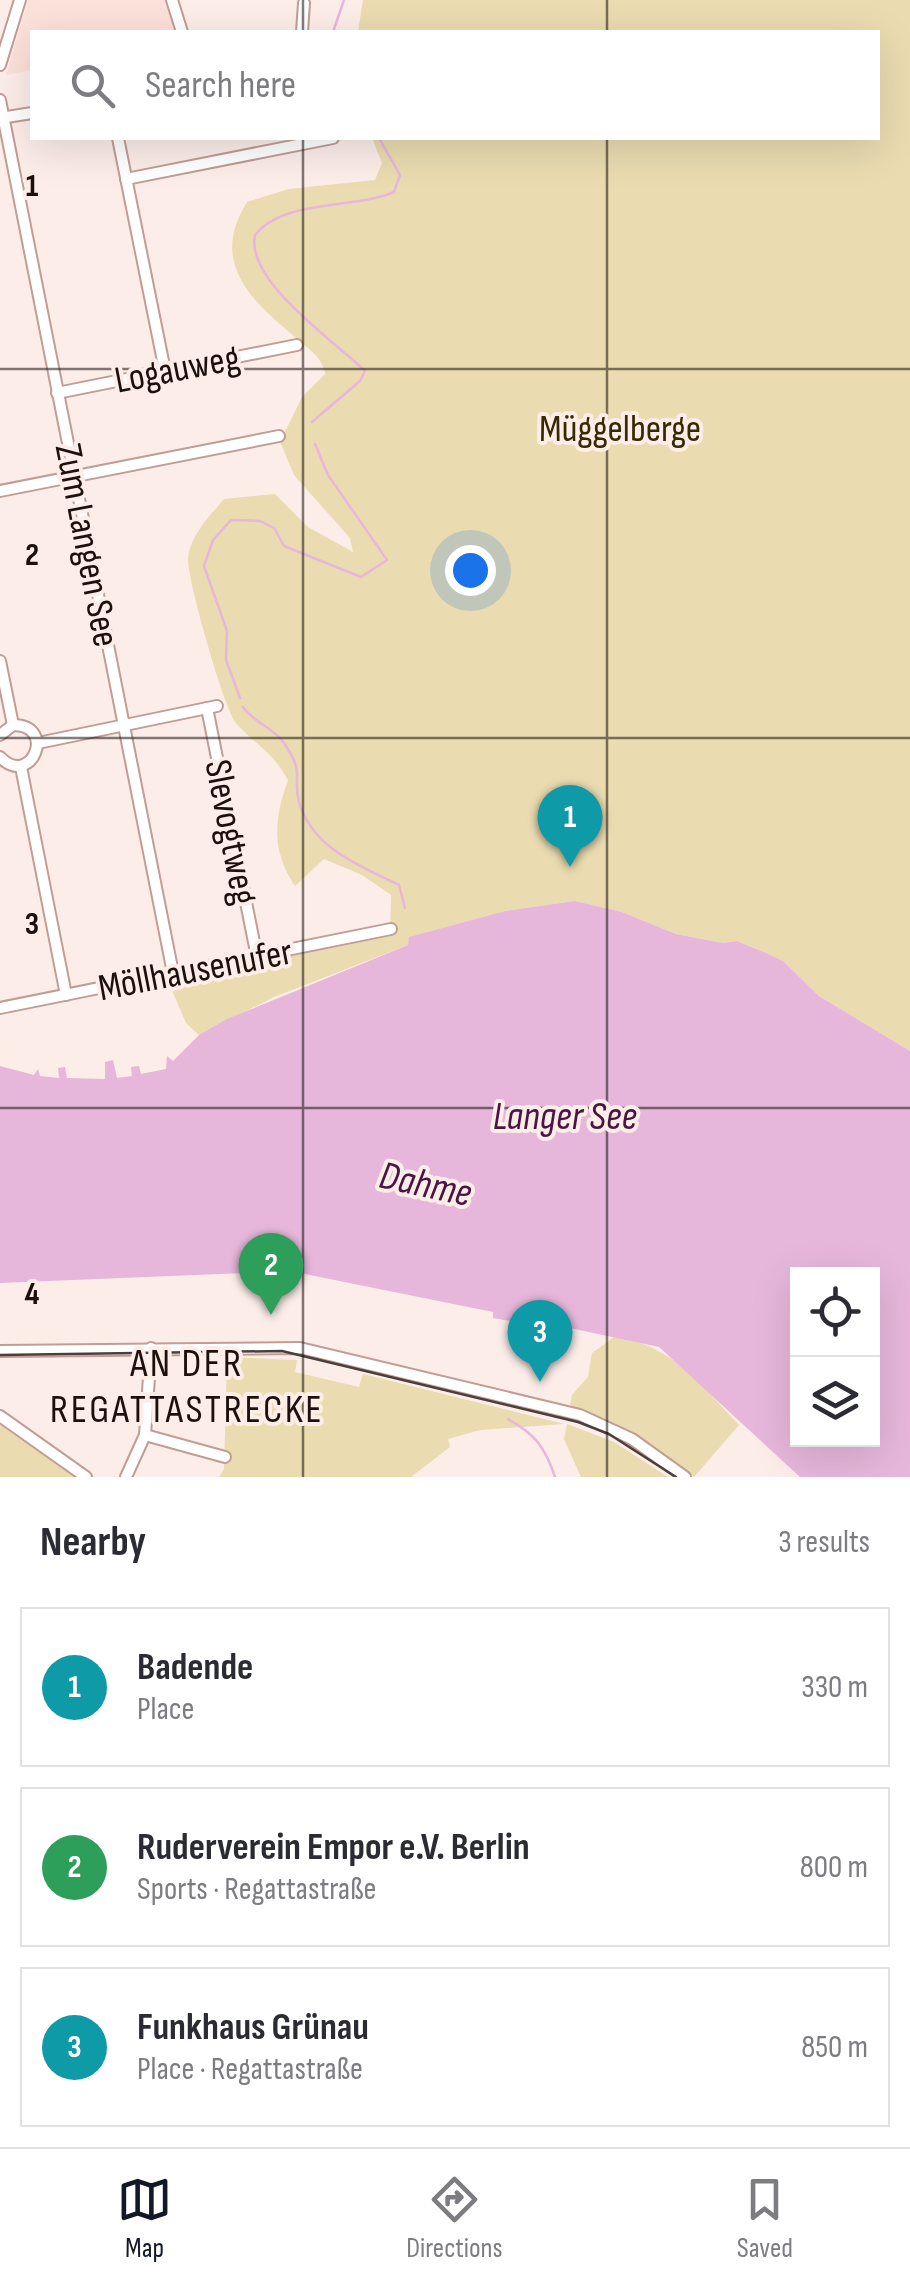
<!DOCTYPE html>
<meta charset="utf-8">
<style>
:root{--surface:#fff;--page:#f2f2f3;--text:#2b2b33;--muted:#7c7c81;--line:#e1e1e2;--accent:#111827}
body{margin:0;font-family:"Sofia Sans Condensed",sans-serif;background:var(--page);color:var(--text)}
.controls{position:absolute;right:30px;bottom:30px;display:grid;overflow:hidden;border-radius:0px;box-shadow:0 10px 40px #0002}
.controls button{width:90px;height:90px;display:grid;place-items:center;padding:0;border:0;border-bottom:2px solid var(--line);background:var(--surface);color:var(--text);font:50px sans-serif}
.you{position:absolute;left:470px;top:570px;width:35px;height:35px;margin:-25px;border:8px solid #fff;border-radius:50%;background:#1a73e8;box-shadow:0 0 0 15px #1a73e833}
.badge{display:grid;place-items:center;width:65px;height:65px;border-radius:50%;background:var(--accent);color:#fff;font-size:32px;font-weight:700}
.pin{position:absolute;translate:-50% -82px;filter:drop-shadow(0 2px 5px #0008)}
.pin::after{content:'';position:absolute;top:52px;width:35px;height:30px;background:inherit;clip-path:polygon(0 0,100% 0,50% 100%)}
.list{margin:0;padding:0;list-style:none}
h2{display:flex;justify-content:space-between;align-items:center;height:130px;margin:0;padding:0 40px;font-size:42px}
h2 small{font-size:32px;font-weight:400;color:var(--muted)}
.list li{display:grid;grid-template-columns:65px 1fr auto;gap:30px;align-items:center;box-sizing:border-box;height:160px;margin:0 20px 20px;padding:0 20px;border:2px solid var(--line);border-radius:0px}
.list b{display:block;font-size:38px;white-space:nowrap}
.list p{margin:0;font-size:32px;white-space:nowrap;color:var(--muted)}
.list em{font-size:32px;font-style:normal;color:var(--muted)}
.icon{flex:none;width:55px;height:55px;fill:none;stroke:currentColor;stroke-width:2;stroke-linecap:round;stroke-linejoin:round}
.map{position:relative;flex:none;width:910px;height:1477px;overflow:hidden}
.search{position:absolute;background:var(--surface);box-shadow:0 10px 40px #0002;left:30px;right:30px;top:30px;height:110px;display:flex;align-items:center;gap:25px;box-sizing:border-box;padding:0 35px;border-radius:0px;color:var(--muted);font-size:38px}
.sheet{height:670px;background:var(--surface)}
nav{display:flex;justify-content:space-around;align-items:center;box-sizing:border-box;height:140px;border-top:2px solid var(--line);background:var(--surface);font-size:28px;color:var(--muted)}
nav a{display:grid;justify-items:center;gap:5px}
nav .on{color:var(--accent)}
.map>svg:first-child{display:block}
</style>
<div class="map">
<svg width="910" height="1477" viewBox="0 0 910 1477">
<rect width="100%" height="100%" fill="#fcede9"/>
<polygon fill="#fce1da" points="28,0 165,0 176,32 32,32 32,70 6,75"/>
<g fill="#eadbb0">
<path d="M 363,0 L 910,0 L 910,1051 L 819,996 L 783,961 L 766,953 L 737,941 L 723,943 L 676,934 L 622,912 L 575,901 L 505,911 L 410,937 L 408,945 L 274,997 L 199,1035 L 186,1023 L 168,981 L 390,936 L 391,895 L 362,875 L 324,859 L 295,886 C 271,850 274,820 288,780 C 270,748 257,747 236,723 C 224,709 187,578 188,559 C 190,535 210,516 224,499 L 275,494 L 308,527 L 353,552 L 350,538 L 294,475 L 280,442 L 302,397 L 325,374 C 322,357 310,350 297,339 C 251,300 209,263 247,202 L 289,189 L 375,180 L 382,163 L 372,138 L 878,138 L 878,32 L 358,32 Z"/>
<path d="M 614,1337 C 672,1344 701,1385 739,1425 L 694,1477 L 632,1433 L 570,1405 L 572,1395 L 588,1377 L 592,1353 Z"/>
<polygon points="227,1357 297,1360 295,1372 359,1387 363,1374 564,1424 480,1430 448,1439 450,1447 411,1477 219,1477 224,1469"/>
<polygon points="0,1417 90,1477 0,1477"/>
<polygon points="567,1424 614,1442 668,1477 581,1477 564,1439"/>
</g>
<path fill="#e6b7db" fill-rule="evenodd" d="M 575,901 L 622,912 L 676,934 L 723,943 L 737,941 L 766,953 L 783,961 L 819,996 L 910,1051 L 910,1477 L 800,1477 L 659,1347 L 518,1317 L 516,1322 L 493,1318 L 493,1312 L 290,1271 L 0,1283 L 0,1066 L 34,1075 L 38,1069 L 40,1076 L 59,1078 L 58,1068 L 65,1067 L 67,1078 L 105,1079 L 105,1062 L 113,1060 L 117,1078 L 132,1076 L 131,1067 L 139,1066 L 141,1074 L 166,1069 L 167,1056 L 173,1061 L 199,1035 L 227,1019 L 408,945 L 409,937 L 505,911 ZM 798,1274 L 872,1274 L 872,1440 L 798,1440 Z"/>
<g fill="none" stroke-linecap="round" stroke-linejoin="round">
<g stroke="#e6b7db" stroke-width="2.5">
<polyline points="333,32 344,0"/>
<path d="M 312,422 L 360,381 L 365,371 C 336,342 245,281 255,235 C 285,198 353,210 394,192 L 400,175 L 379,138"/>
<polyline points="240,698 226,660 227,631 204,566 213,540 231,520 260,521 274,528 284,546 361,577 387,560 328,475 315,444"/>
<path d="M 243,707 C 253,722 274,728 284,743 C 306,775 292,775 299,802 C 312,848 360,866 399,885 L 405,908"/>
<path d="M 508,1419 C 535,1434 545,1447 555,1477"/>
</g>
<g stroke="#c09d95" stroke-width="14">
<g id="minor">
<polyline points="172,0 182,32"/>
<polyline points="302,32 304,3"/>
<polyline points="0,65 20,0"/>
<polyline points="0,100 173,973"/>
<polyline points="0,118 32,113"/>
<polyline points="118,138 165,371"/>
<polyline points="126,179 333,138"/>
<polyline points="57,393 297,345"/>
<polyline points="0,491 279,436"/>
<polyline points="0,661 13,725"/>
<polyline points="207,708 257,957"/>
<path d="M 0,735 L 13,725 C 58,725 31,789 0,757"/>
<polyline points="38,743 217,706"/>
<polyline points="21,767 66,995"/>
<polyline points="0,1008 391,929"/>
<polyline points="0,1351 300,1348 580,1415 632,1439 685,1477"/>
<polyline points="0,1416 86,1477"/>
<polyline points="145,1435 225,1457"/>
<polyline points="126,1477 145,1435 151,1348"/>
</g>
</g>
<use href="#minor" stroke="#fff" stroke-width="10"/>
<polyline stroke="#4b3f3b" stroke-width="2.5" points="0,1355 282,1351 578,1422 609,1434 676,1477"/>
</g>
<path fill="none" stroke="#1c100d" stroke-width="2.5" stroke-opacity="0.55" d="M 303,0 L 303,32M 607,0 L 607,32M 303,138 L 303,1477M 607,138 L 607,1477M 0,369 L 910,369M 0,738 L 910,738M 0,1108 L 910,1108"/>
<g text-anchor="middle" stroke-width="8" stroke-linejoin="round" paint-order="stroke">
<g font-size="38" fill="#1c100d" stroke="#fcede9">
<text transform="translate(177 368) rotate(-11)" y="13">Logauweg</text>
<text transform="translate(88 545) rotate(79)" y="13">Zum Langen See</text>
<text transform="translate(232 832) rotate(79)" y="13">Slevogtweg</text>
<text transform="translate(195 969) rotate(-11)" y="13">Möllhausenufer</text>
</g>
<g font-size="38" fill="#362a00" stroke="#fcede9">
<text x="620" y="441">Müggelberge</text>
</g>
<g font-size="40" font-style="italic" fill="#4b1442" stroke="#fcede9">
<text x="565" y="1129">Langer See</text>
<text transform="translate(426 1183) rotate(12)" y="14">Dahme</text>
</g>
<g font-size="40" letter-spacing="2.5" fill="#1c100d" stroke="#fcede9">
<text x="187" y="1376">AN DER<tspan x="187" dy="46">REGATTASTRECKE</tspan></text>
</g>
</g>
<g font-size="32" text-anchor="middle" font-weight="bold" fill="#1c100d" stroke="#fcede9" stroke-width="8" stroke-linejoin="round" paint-order="stroke">
<text x="32" y="196">1</text>
<text x="32" y="565">2</text>
<text x="32" y="934">3</text>
<text x="32" y="1304">4</text>
</g>
</svg>
<div class="controls">
<button><svg class="icon" aria-label="locate" viewBox="0 0 24 24"><circle cx="12" cy="12" r="6"/><path d="M12 2v4M12 18v4M2 12h4M18 12h4"/></svg></button>
<button><svg class="icon" aria-label="layers" viewBox="0 0 24 24"><path d="M12 4l9 5-9 5-9-5zM3 14l9 5 9-5"/></svg></button>
</div>
<div class="you"></div>
<div class="pin badge" style="left:570px;top:867px;background:#0f9aa8">1</div>
<div class="pin badge" style="left:271px;top:1315px;background:#2e9e5b">2</div>
<div class="pin badge" style="left:540px;top:1382px;background:#0f9aa8">3</div>
<div class="search"><svg class="icon" aria-label="search" viewBox="0 0 24 24"><circle cx="10" cy="10" r="6"/><path d="M15 15l6 6"/></svg>Search here</div>
</div>
<section class="sheet">
<h2>Nearby<small>3 results</small></h2>
<ul class="list">
<li><span class="badge" style="background:#0f9aa8">1</span><div><b>Badende</b><p>Place</p></div><em>330 m</em></li>
<li><span class="badge" style="background:#2e9e5b">2</span><div><b>Ruderverein Empor e.V. Berlin</b><p>Sports · Regattastraße</p></div><em>800 m</em></li>
<li><span class="badge" style="background:#0f9aa8">3</span><div><b>Funkhaus Grünau</b><p>Place · Regattastraße</p></div><em>850 m</em></li>
</ul>
</section>
<nav>
<a class="on"><svg class="icon" aria-label="map" viewBox="0 0 24 24"><path d="M3 6l6-2 6 2 6-2v14l-6 2-6-2-6 2zM9 4v14M15 6v14"/></svg>Map</a>
<a><svg class="icon" aria-label="directions" viewBox="0 0 24 24"><path d="M12 3l9 9-9 9-9-9zM9 14v-3h6M13 9l2 2-2 2"/></svg>Directions</a>
<a><svg class="icon" aria-label="saved" viewBox="0 0 24 24"><path d="M7 4h10v16l-5-4-5 4z"/></svg>Saved</a>
</nav>
